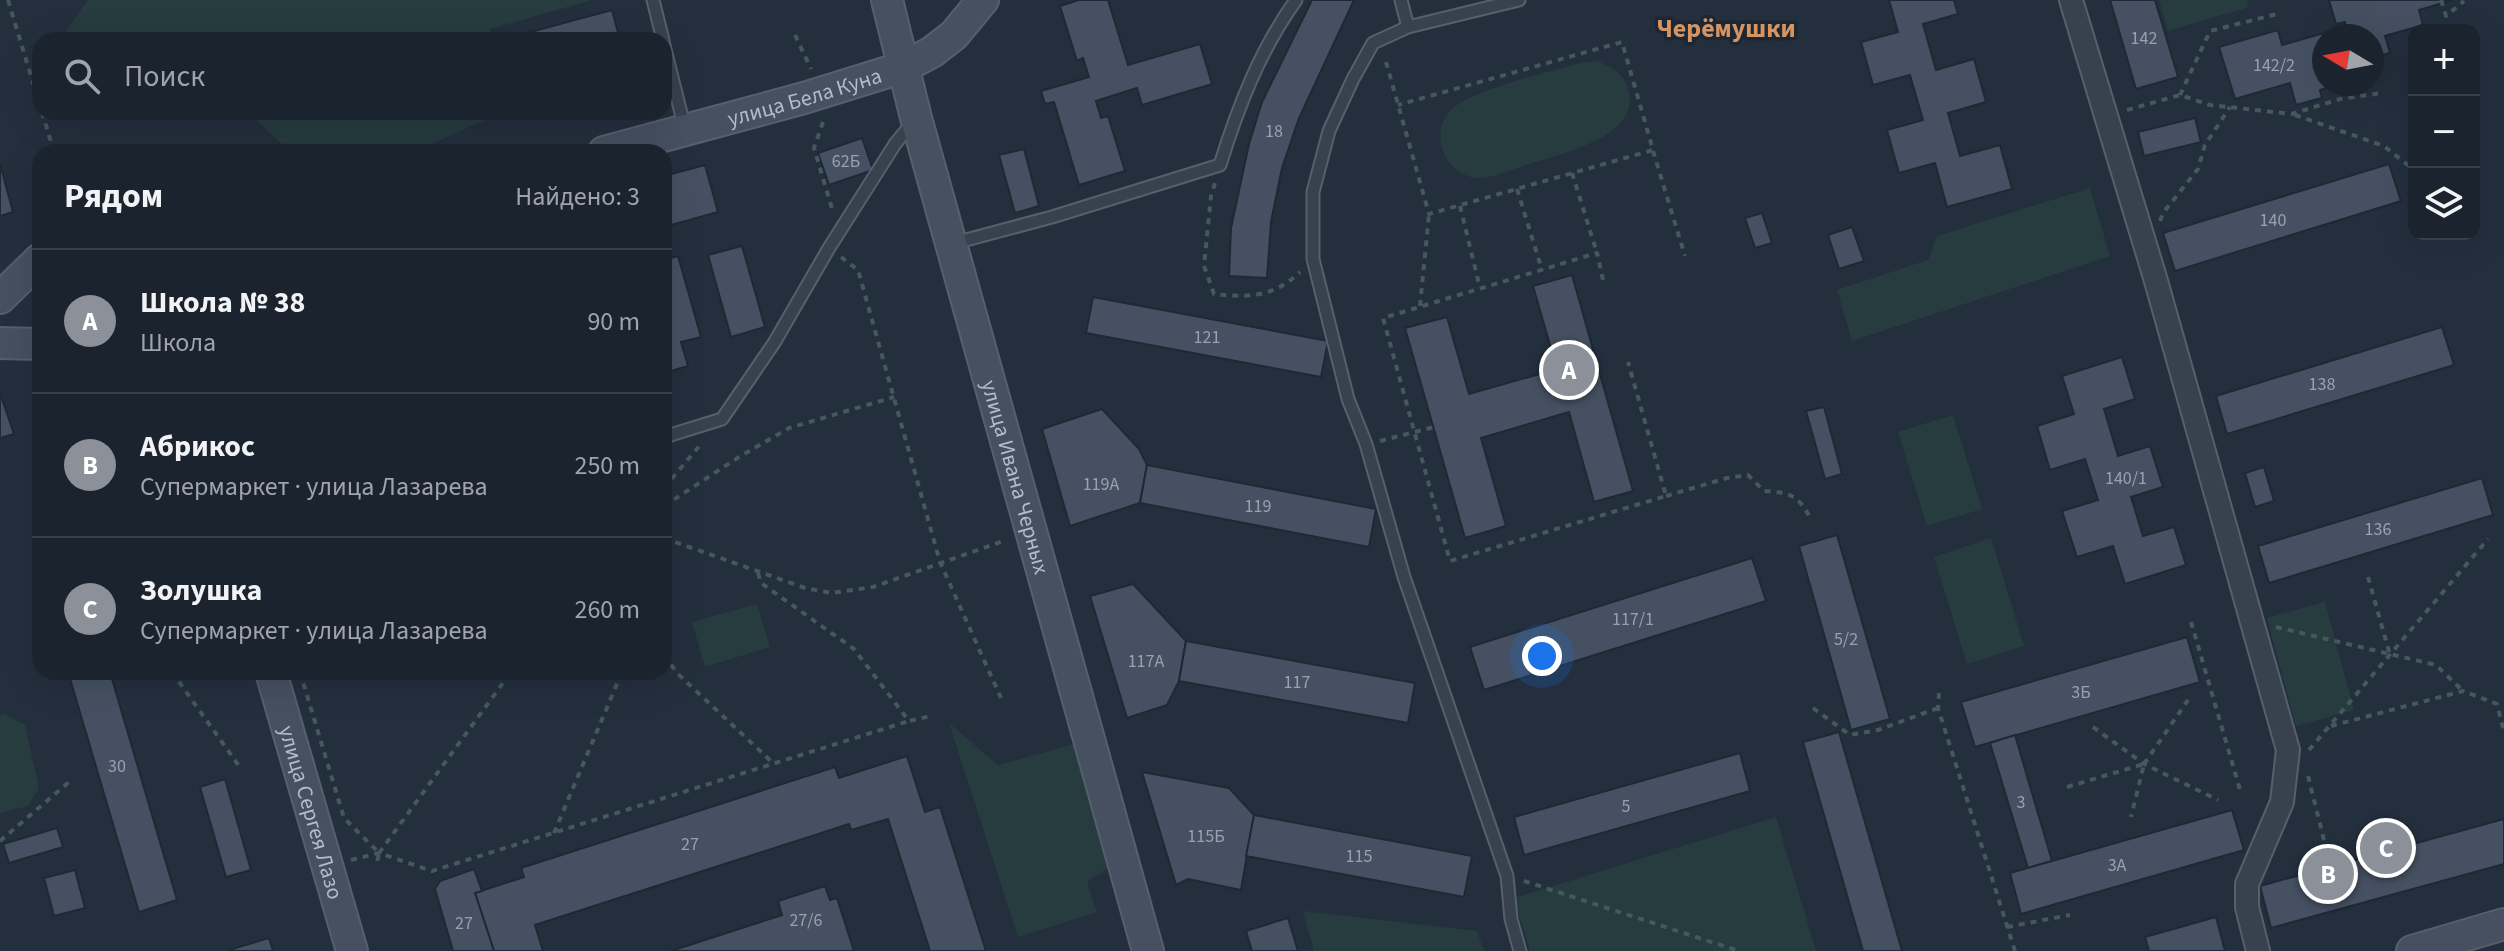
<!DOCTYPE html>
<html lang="ru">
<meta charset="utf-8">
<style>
:root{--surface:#1b232e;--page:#242b36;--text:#f1f3f6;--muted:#a0a4aa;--line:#39404a;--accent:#8c9099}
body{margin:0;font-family:"Source Sans 3",sans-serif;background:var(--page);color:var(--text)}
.controls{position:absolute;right:24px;top:24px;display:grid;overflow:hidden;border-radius:16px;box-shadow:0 8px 32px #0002}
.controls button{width:72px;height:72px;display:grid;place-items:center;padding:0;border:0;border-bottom:2px solid var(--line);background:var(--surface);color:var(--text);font:40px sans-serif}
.compass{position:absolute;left:2312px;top:24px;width:72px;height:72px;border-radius:50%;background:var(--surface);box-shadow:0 8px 32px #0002;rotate:280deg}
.you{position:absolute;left:1542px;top:656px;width:28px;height:28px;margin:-20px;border:6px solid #fff;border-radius:50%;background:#1a73e8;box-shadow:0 0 0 12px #1a73e833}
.badge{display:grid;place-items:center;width:52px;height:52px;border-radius:50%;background:var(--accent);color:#fff;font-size:26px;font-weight:700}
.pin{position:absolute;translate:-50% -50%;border:4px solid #fff;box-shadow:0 2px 8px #0006}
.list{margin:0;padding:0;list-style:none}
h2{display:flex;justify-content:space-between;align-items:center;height:104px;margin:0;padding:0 32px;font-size:34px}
h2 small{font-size:26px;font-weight:400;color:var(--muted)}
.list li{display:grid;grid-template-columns:52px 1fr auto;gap:24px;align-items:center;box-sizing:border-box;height:144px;padding:0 32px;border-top:2px solid var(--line)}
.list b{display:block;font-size:30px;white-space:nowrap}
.list p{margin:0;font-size:26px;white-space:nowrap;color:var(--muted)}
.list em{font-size:26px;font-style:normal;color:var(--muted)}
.icon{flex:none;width:44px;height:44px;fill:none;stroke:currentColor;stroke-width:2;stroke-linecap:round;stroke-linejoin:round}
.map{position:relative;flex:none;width:2504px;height:951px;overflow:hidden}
.search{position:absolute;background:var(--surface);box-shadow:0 8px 32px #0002;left:32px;top:32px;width:640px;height:88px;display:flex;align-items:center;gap:20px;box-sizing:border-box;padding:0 28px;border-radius:24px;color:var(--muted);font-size:30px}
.panel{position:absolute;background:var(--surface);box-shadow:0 8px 32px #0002;left:32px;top:144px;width:640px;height:536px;border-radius:24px}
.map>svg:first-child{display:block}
</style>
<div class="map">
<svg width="2504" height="951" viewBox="0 0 2504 951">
<rect width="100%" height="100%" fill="#242f3e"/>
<g fill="#263c3f">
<polygon points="88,0 592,0 490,29 494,40 60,40"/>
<polygon points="2159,0 2247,0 2249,7 2168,31"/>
<path d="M 1596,61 C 1612,66 1626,75 1629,92 C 1639,140 1554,155 1520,167 C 1508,171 1492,178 1479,178 C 1446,177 1428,135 1450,111 C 1469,90 1551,72 1580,63 Z"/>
<polygon points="248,112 503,112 416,151 290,152"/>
<polygon points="2090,188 2110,256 1852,341 1837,290 1928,260 1937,236"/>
<polygon points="1953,415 1982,509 1927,526 1898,432"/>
<polygon points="1991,538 2024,646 1967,664 1934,557"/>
<polygon points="2325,602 2354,710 2296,726 2267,618"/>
<polygon points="757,604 770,647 705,667 692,622"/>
<polygon points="4,714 25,725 39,788 28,806 0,813 0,715"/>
<polygon points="949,723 998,765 1075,744 1109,867 1087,882 1097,912 1018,937"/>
<polygon points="1776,817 1816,951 1530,951 1514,898"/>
<polygon points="1303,911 1477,931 1484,951 1314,951"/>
</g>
<g fill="#455162" stroke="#1f2835" stroke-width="2">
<polygon points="1079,0 1108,0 1128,65 1200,44 1212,84 1142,105 1137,88 1096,101 1101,118 1108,116 1125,171 1079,185 1054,102 1045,104 1041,91 1089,77 1083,58 1077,61 1060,6"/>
<polygon points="1312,0 1354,0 1299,118 1282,168 1271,222 1267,278 1229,276 1231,228 1249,144 1262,102"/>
<polygon points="1889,0 1954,0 1958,14 1923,24 1936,70 1974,59 1986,102 1948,113 1960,156 2000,145 2012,189 1947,207 1935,163 1899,173 1887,130 1923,120 1910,75 1873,85 1861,42 1898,32"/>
<polygon points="2110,0 2155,0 2178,77 2136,89"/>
<polygon points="2329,0 2453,0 2419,10 2423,25 2385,36 2390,53 2372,58 2372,36 2349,36 2345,22 2336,24"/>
<polygon points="612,10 620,40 508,40 508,38"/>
<polygon points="2345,27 2347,36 2324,36 2324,84 2340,84 2320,90 2322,98 2296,105 2290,83 2235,99 2219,47 2278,30 2282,45"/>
<polygon points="2195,118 2201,142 2144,156 2138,132"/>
<polygon points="862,138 873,170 829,185 818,153"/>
<polygon points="1024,149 1039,206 1015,213 999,155"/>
<polygon points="0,164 13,212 0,216"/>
<polygon points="2389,164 2401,201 2175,271 2163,233"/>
<polygon points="705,165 718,212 664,227 664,176"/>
<polygon points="1762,213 1772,243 1755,248 1745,218"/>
<polygon points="1852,227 1864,261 1839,269 1828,235"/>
<polygon points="742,246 765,327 731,337 708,255"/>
<polygon points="678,256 701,337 681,342 688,366 664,373 664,260"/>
<polygon points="1572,275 1633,491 1594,502 1569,412 1481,438 1506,526 1465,538 1405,328 1447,317 1469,394 1557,369 1533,286"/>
<polygon points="1093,297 1328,341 1321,377 1086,333"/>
<polygon points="2442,327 2454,365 2227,434 2216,396"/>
<polygon points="2122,357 2135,399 2104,409 2118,456 2150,446 2163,487 2131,497 2143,536 2174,527 2186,565 2125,584 2113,546 2077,557 2062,511 2098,500 2085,459 2050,470 2037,426 2074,414 2062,376"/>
<polygon points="0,393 14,434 0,438"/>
<polygon points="1824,407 1842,474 1825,479 1806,411"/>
<polygon points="1102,409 1139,449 1147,465 1140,503 1070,526 1042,429"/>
<polygon points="1147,465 1376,509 1369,547 1140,503"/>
<polygon points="2264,467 2274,501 2255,507 2245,473"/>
<polygon points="2482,478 2493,515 2269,583 2258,546"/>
<polygon points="1837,535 1890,719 1851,730 1799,546"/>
<polygon points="1752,558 1766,601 1484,690 1470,647"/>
<polygon points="1133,584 1186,641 1179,681 1167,705 1127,718 1090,596"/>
<polygon points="2187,637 2200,682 1975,747 1961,702"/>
<polygon points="1186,641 1415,683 1408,723 1179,681"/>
<polygon points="68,672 110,672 177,900 139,912"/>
<polygon points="1839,732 1902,951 1863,951 1826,822 1803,742"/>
<polygon points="2015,735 2052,861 2028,868 1990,743"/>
<polygon points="1740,753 1750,791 1524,855 1514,817"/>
<polygon points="907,756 925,812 940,807 986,951 930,951 888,819 851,830 849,824 535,925 543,951 494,951 475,893 524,877 521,868 835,767 839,778"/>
<polygon points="1142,772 1229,788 1254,815 1241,890 1188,879 1176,885"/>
<polygon points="225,779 251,870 226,877 200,787"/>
<polygon points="2232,810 2244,850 2021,914 2010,873"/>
<polygon points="1254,815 1472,856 1464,897 1246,856"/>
<polygon points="2504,819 2504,864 2271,928 2260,886"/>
<polygon points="57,828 63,847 9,863 3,844"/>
<polygon points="474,869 482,891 475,893 494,951 453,951 435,889 440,881"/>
<polygon points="75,870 85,908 54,916 44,878"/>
<polygon points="825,886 830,900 837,898 854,951 671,951 782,915 778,901"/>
<polygon points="2216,917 2225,951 2149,951 2145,937"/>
<polygon points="1288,918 1298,951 1252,951 1246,931"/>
<polygon points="269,938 273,951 229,951 229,950"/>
</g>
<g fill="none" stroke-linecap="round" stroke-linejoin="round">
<g stroke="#565f6c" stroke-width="15">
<g id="lane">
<polyline points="653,0 663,40"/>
<polyline points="1401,0 1408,27"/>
<polyline points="1519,0 1408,27 1373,43 1353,79 1329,131 1313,192 1313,259 1348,399 1366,444 1404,577 1507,876 1511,919 1520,951"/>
<polyline points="664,45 685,129"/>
<path d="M 951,244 L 1052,217 L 1220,165 C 1238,107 1260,50 1296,0"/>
<polyline points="664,437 722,419 774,343 829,248 895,144 913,122"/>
</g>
</g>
<g stroke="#565f6c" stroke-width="26">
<polyline id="street" points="2071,0 2156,281 2288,750 2282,802 2247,884 2247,907 2258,951"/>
</g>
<g stroke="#565f6c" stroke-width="34">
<g id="secondary">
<path id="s1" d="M 887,0 L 916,118 L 1148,951"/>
<path id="s2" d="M 604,152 L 804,98 L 904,67 L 932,52 L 954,35 L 983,0"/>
<polyline points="0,298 40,259"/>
<polyline points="0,343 40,344"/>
<path id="s3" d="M 271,672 L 352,951"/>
<polyline points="2412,951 2504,924"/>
</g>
</g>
<g stroke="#44595c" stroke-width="4" stroke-dasharray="6 6" stroke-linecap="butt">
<polyline points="8,0 40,106"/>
<polyline points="2441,0 2446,16 2464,1"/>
<polyline points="795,35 811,69"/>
<polyline points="1386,62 1429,214 1653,150 1622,42 1398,105"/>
<polyline points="2180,95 2210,31 2277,14"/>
<polyline points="2127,110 2180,95 2210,105 2292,114 2340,99 2382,93"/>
<polyline points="42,112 54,152"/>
<polyline points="2295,115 2384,146 2414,170"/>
<polyline points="823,122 814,148 833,212"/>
<polyline points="1653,151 1685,256"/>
<polyline points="1572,173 1597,253"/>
<path d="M 1215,183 L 1211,196 L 1204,266 L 1214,294 C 1249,298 1274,297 1300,272"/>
<polyline points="1517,189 1542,270"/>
<polyline points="1460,206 1480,288"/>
<polyline points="2160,221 2163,213 2198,169 2205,145 2230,107"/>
<polyline points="841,257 858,270 940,562 1001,698"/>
<polyline points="1603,280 1597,253 1383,318 1450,561 1666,496 1628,362"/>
<polyline points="1420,306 1429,214"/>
<polyline points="1380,441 1434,427"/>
<polyline points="664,488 701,444"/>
<path d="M 1666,496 L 1727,478 L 1748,475 L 1764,491 C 1786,492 1798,494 1809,516"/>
<polyline points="664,506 739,457 789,428 894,397"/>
<polyline points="664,538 805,588 832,593 873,587 1006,540"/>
<polyline points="758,573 761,583 854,649 909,721 931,716"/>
<polyline points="2368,577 2390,655"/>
<polyline points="2191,622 2241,793"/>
<polyline points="2276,627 2436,665 2463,691"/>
<polyline points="664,655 678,674 773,763"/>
<polyline points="172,672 239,766"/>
<polyline points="300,672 344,818 379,853 377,863"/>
<polyline points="1939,693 1938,708 2015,951"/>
<polyline points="1813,708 1850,735 1878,730 1938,708"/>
<polyline points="2331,726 2463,691 2497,704 2504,732"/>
<polyline points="2093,727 2144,764 2218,800"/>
<polyline points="2309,750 2488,539"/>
<polyline points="2144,764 2188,700"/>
<polyline points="2308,776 2325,844"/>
<polyline points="2067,787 2144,764 2131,817"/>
<polyline points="554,833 622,672"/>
<polyline points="0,841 69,782"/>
<polyline points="379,853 511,672"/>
<polyline points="351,860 379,853 432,871 909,721"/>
<polyline points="1524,881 1739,951"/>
<polyline points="2007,927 2070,915"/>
</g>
<use href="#lane" stroke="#38414e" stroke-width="11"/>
<use href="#street" stroke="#38414e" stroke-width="22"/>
<use href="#secondary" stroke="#465061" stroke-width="30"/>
</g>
<g text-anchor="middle" stroke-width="7" stroke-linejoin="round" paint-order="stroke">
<g font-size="18" fill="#98a1af">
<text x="2144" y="44">142</text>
<text x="2274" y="71">142/2</text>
<text x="1274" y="137">18</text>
<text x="846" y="167">62Б</text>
<text x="2273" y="226">140</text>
<text x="1207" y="343">121</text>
<text x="2322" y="390">138</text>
<text x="2126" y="484">140/1</text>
<text x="1101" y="490">119А</text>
<text x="1258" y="512">119</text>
<text x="2378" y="535">136</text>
<text x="1633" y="625">117/1</text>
<text x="1846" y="645">5/2</text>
<text x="1146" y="667">117А</text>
<text x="1297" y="688">117</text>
<text x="2081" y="698">3Б</text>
<text x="117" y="772">30</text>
<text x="2021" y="808">3</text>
<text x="1626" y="812">5</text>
<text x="1206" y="842">115Б</text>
<text x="690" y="850">27</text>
<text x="1359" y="862">115</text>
<text x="2117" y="871">3А</text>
<text x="806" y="926">27/6</text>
<text x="464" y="929">27</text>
</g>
<g font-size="22" fill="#b4bcc9" stroke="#1d2633">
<text dy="8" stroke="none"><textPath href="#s2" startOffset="208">улица Бела Куна</textPath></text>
<text dy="8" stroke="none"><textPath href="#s1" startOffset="494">улица Ивана Черных</textPath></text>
<text dy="8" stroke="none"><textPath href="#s3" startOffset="146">улица Сергея Лазо</textPath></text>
</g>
<g font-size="26" font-weight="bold" fill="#d59563" stroke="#1d2633">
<text x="1726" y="37">Черёмушки</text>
</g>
</g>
</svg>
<div class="controls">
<button>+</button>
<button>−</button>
<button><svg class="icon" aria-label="layers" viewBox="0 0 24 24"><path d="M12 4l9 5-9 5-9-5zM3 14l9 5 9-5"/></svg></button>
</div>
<svg class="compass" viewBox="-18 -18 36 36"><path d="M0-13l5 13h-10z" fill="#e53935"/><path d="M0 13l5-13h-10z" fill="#a0a4aa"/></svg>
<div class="you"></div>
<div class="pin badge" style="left:1569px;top:370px">A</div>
<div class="pin badge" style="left:2328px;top:874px">B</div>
<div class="pin badge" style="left:2386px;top:848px">C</div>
<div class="search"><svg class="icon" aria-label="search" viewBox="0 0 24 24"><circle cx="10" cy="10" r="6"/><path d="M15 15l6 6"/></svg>Поиск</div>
<section class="panel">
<h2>Рядом<small>Найдено: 3</small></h2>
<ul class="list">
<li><span class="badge">A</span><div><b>Школа № 38</b><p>Школа</p></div><em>90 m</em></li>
<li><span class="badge">B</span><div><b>Абрикос</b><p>Супермаркет · улица Лазарева</p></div><em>250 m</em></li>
<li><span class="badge">C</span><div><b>Золушка</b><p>Супермаркет · улица Лазарева</p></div><em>260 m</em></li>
</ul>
</section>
</div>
